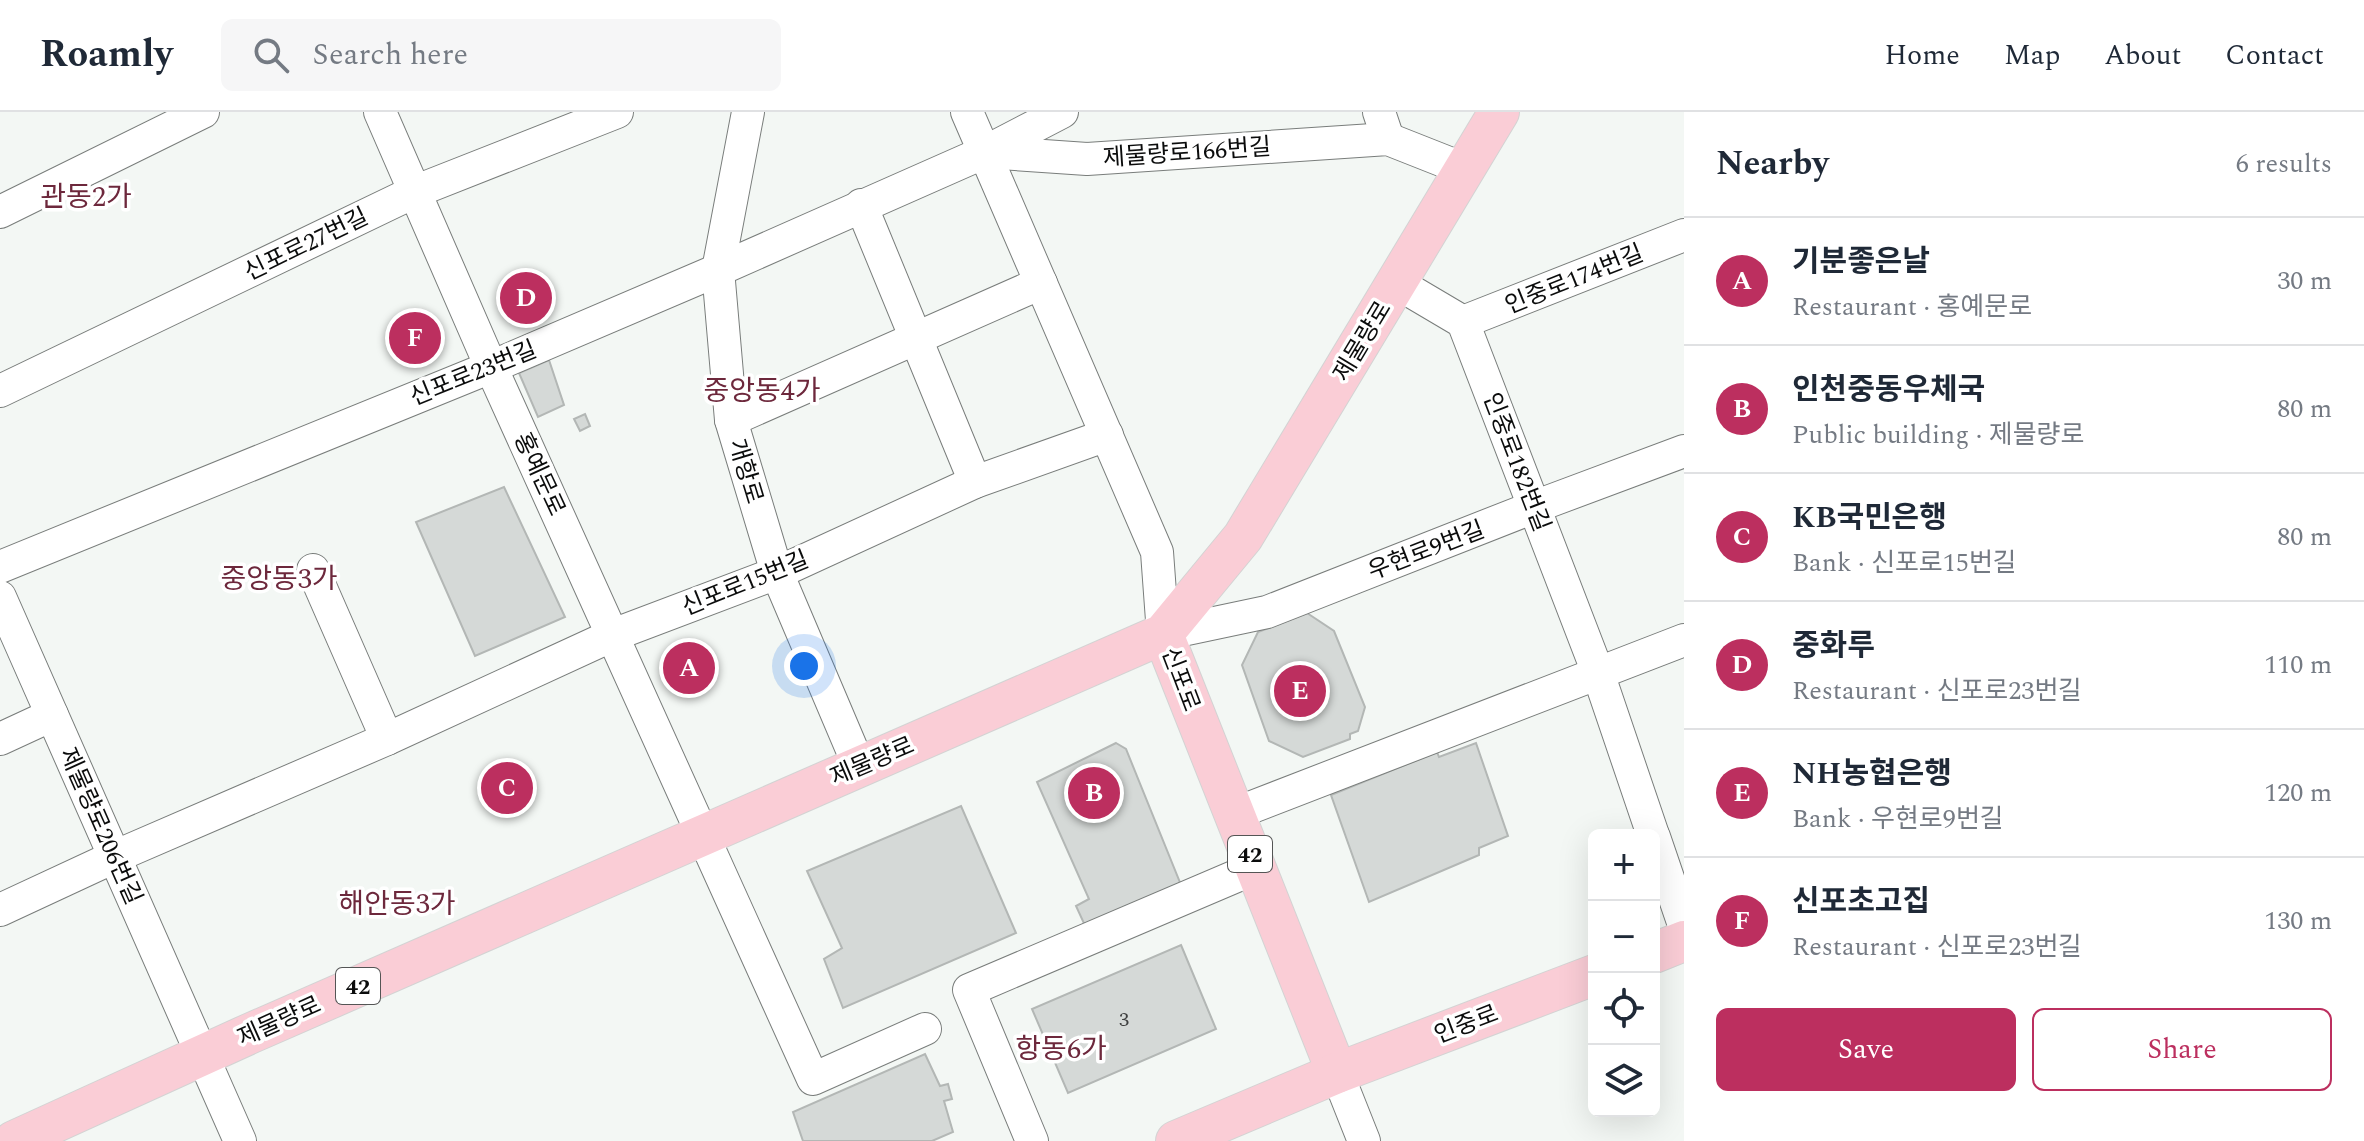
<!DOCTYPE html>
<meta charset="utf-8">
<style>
:root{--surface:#fff;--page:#f6f6f7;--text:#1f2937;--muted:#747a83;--line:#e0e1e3;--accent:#bc2f5f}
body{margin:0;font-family:Spectral,"Noto Sans KR",serif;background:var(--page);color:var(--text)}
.controls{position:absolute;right:24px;bottom:24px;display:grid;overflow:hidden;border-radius:12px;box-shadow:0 8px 32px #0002}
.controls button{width:72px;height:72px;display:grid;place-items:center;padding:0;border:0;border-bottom:2px solid var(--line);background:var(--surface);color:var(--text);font:40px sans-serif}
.you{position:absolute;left:804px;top:554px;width:28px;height:28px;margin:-20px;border:6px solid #fff;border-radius:50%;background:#1a73e8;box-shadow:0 0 0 12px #1a73e833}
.badge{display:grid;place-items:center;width:52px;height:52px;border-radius:50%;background:var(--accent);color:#fff;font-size:26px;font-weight:700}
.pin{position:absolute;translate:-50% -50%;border:4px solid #fff;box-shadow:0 2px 8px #0006}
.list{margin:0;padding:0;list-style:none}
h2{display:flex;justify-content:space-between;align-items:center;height:104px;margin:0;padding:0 32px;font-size:34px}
h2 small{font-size:26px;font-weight:400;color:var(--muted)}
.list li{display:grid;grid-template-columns:52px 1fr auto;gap:24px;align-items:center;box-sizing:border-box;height:128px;padding:0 32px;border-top:2px solid var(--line)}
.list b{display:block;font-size:30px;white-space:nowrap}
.list p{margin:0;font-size:26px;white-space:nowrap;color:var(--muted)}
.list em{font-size:26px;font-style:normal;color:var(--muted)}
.actions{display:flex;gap:16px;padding:24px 32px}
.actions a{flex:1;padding:18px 0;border:2px solid var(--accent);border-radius:12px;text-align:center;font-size:28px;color:var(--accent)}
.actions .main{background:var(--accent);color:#fff}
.icon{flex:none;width:44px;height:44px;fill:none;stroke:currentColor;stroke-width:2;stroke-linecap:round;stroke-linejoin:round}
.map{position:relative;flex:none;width:1684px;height:1029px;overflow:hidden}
header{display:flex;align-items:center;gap:48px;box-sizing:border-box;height:112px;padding:0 40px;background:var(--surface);border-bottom:2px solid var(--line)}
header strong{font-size:38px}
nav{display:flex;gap:44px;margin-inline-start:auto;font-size:28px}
.search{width:560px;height:72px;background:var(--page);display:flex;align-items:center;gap:20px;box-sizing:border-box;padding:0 28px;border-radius:12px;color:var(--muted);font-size:30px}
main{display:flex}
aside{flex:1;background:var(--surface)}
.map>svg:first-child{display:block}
</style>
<header>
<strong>Roamly</strong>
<div class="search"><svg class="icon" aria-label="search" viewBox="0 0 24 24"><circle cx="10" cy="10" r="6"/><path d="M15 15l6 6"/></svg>Search here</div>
<nav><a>Home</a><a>Map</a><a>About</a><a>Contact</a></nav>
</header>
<main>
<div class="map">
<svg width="1684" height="1029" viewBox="0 0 1684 1029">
<rect width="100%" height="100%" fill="#f3f7f4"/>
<g fill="#d5d9d7" stroke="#b3b7b5" stroke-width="2">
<polygon points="549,248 564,293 538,305 519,261"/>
<polygon points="585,302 590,314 580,319 574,307"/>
<polygon points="504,375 565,505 475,544 416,410"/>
<polygon points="1307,501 1334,519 1365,595 1358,619 1350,622 1350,627 1303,645 1269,629 1242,553 1258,520"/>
<polygon points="1116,631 1126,637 1181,773 1087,818 1076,794 1089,787 1037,670"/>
<polygon points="1476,631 1508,724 1479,736 1479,743 1369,790 1331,683 1437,640 1439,645"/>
<polygon points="961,694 1016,821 843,896 824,847 842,836 807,759"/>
<polygon points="1181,833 1216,917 1068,981 1032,897"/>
<polygon points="925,942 940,974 948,972 952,987 944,989 953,1020 932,1029 803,1029 793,1000"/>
</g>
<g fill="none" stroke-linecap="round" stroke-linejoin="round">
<g stroke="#797d7b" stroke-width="34">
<g id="minor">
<polyline points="380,0 491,255 813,967 925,917"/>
<polyline points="748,0 718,158 731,308 777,461 859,654"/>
<polyline points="967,0 1157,440 1163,522 1267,500 1534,395 1684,339"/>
<polyline points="1379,0 1388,27"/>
<polyline points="985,40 1087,47 1388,27 1464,57"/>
<polyline points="861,93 975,370"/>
<polyline points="0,100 203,0"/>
<polyline points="1397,171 1463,210 1598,561 1653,723"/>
<polyline points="1463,210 1684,123"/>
<polyline points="0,279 414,80 617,0"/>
<polyline points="731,308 1041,171"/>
<polyline points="0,455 491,255 718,158 985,40 1062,0"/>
<polyline points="313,458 387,627"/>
<polyline points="0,485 240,1029"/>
<polyline points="0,627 52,603"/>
<polyline points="1234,702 1684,528"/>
<polyline points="1654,725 1684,813"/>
<polyline points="0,798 114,745 387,627 613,523 777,461 975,370 1107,323"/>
<polyline points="1337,961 1364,1029"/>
<polyline points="1032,1029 969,878 1255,756"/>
</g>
</g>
<g stroke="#d3d3d3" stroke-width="42">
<g id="major">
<polyline points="1163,522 1337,961"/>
<polyline points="1654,841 1684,829"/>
<polyline points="14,1029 249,922 1163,522 1243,425 1499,0"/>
<polyline points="1176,1029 1337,961 1594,863"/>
</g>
</g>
<use href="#minor" stroke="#fff" stroke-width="32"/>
<use href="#major" stroke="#facdd6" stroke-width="40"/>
</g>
<g text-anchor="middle" stroke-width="7" stroke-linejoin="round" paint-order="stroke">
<g font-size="20" fill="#3e3f3f">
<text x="1124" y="914">3</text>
</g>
<g fill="#fff" stroke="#545555" stroke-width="2">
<rect x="1228" y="724" width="44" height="36" rx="6"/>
<rect x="336" y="856" width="44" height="36" rx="6"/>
</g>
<g font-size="22" font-weight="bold" fill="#0b0c0c">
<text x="1250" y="750">42</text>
<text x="358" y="882">42</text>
</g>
<g font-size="24" fill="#0b0c0c" stroke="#fff">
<text transform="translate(1187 40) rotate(-4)" y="8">제물량로166번길</text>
<text transform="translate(306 132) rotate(-26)" y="8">신포로27번길</text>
<text transform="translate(1574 167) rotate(-22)" y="8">인중로174번길</text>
<text transform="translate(1362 229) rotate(-59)" y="8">제물량로</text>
<text transform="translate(473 261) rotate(-22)" y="8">신포로23번길</text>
<text transform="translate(1517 350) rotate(69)" y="8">인중로182번길</text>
<text transform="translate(746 359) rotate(73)" y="8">개항로</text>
<text transform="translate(540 362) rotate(65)" y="8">홍예문로</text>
<text transform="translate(1426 438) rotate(-21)" y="8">우현로9번길</text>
<text transform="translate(745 471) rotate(-22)" y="8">신포로15번길</text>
<text transform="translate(1181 567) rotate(69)" y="8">신포로</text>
<text transform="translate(872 649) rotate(-23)" y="8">제물량로</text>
<text transform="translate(101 714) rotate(66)" y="8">제물량로206번길</text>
<text transform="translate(279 909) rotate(-24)" y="8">제물량로</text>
<text transform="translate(1466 912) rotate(-21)" y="8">인중로</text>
</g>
<g font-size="28" fill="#6d283c" stroke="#fff">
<text x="86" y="94">관동2가</text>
<text x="762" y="288">중앙동4가</text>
<text x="279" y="476">중앙동3가</text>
<text x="397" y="801">해안동3가</text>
<text x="1061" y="946">항동6가</text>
</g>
</g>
</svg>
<div class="controls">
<button>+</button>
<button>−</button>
<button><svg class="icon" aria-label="locate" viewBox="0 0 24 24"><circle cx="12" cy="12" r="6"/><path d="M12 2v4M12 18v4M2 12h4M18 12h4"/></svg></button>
<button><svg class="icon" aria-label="layers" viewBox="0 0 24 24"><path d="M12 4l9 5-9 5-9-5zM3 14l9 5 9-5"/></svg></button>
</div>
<div class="you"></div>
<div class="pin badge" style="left:689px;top:556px">A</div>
<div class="pin badge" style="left:1094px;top:681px">B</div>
<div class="pin badge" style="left:507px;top:676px">C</div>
<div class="pin badge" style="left:526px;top:186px">D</div>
<div class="pin badge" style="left:1300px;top:579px">E</div>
<div class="pin badge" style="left:415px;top:226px">F</div>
</div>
<aside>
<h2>Nearby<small>6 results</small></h2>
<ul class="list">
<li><span class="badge">A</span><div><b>기분좋은날</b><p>Restaurant · 홍예문로</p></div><em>30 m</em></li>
<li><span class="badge">B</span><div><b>인천중동우체국</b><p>Public building · 제물량로</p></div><em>80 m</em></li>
<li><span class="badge">C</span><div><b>KB국민은행</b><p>Bank · 신포로15번길</p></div><em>80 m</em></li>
<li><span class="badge">D</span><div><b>중화루</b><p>Restaurant · 신포로23번길</p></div><em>110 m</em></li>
<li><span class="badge">E</span><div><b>NH농협은행</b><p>Bank · 우현로9번길</p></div><em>120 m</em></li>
<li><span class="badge">F</span><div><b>신포초고집</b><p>Restaurant · 신포로23번길</p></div><em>130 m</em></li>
</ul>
<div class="actions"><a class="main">Save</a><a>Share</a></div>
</aside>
</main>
